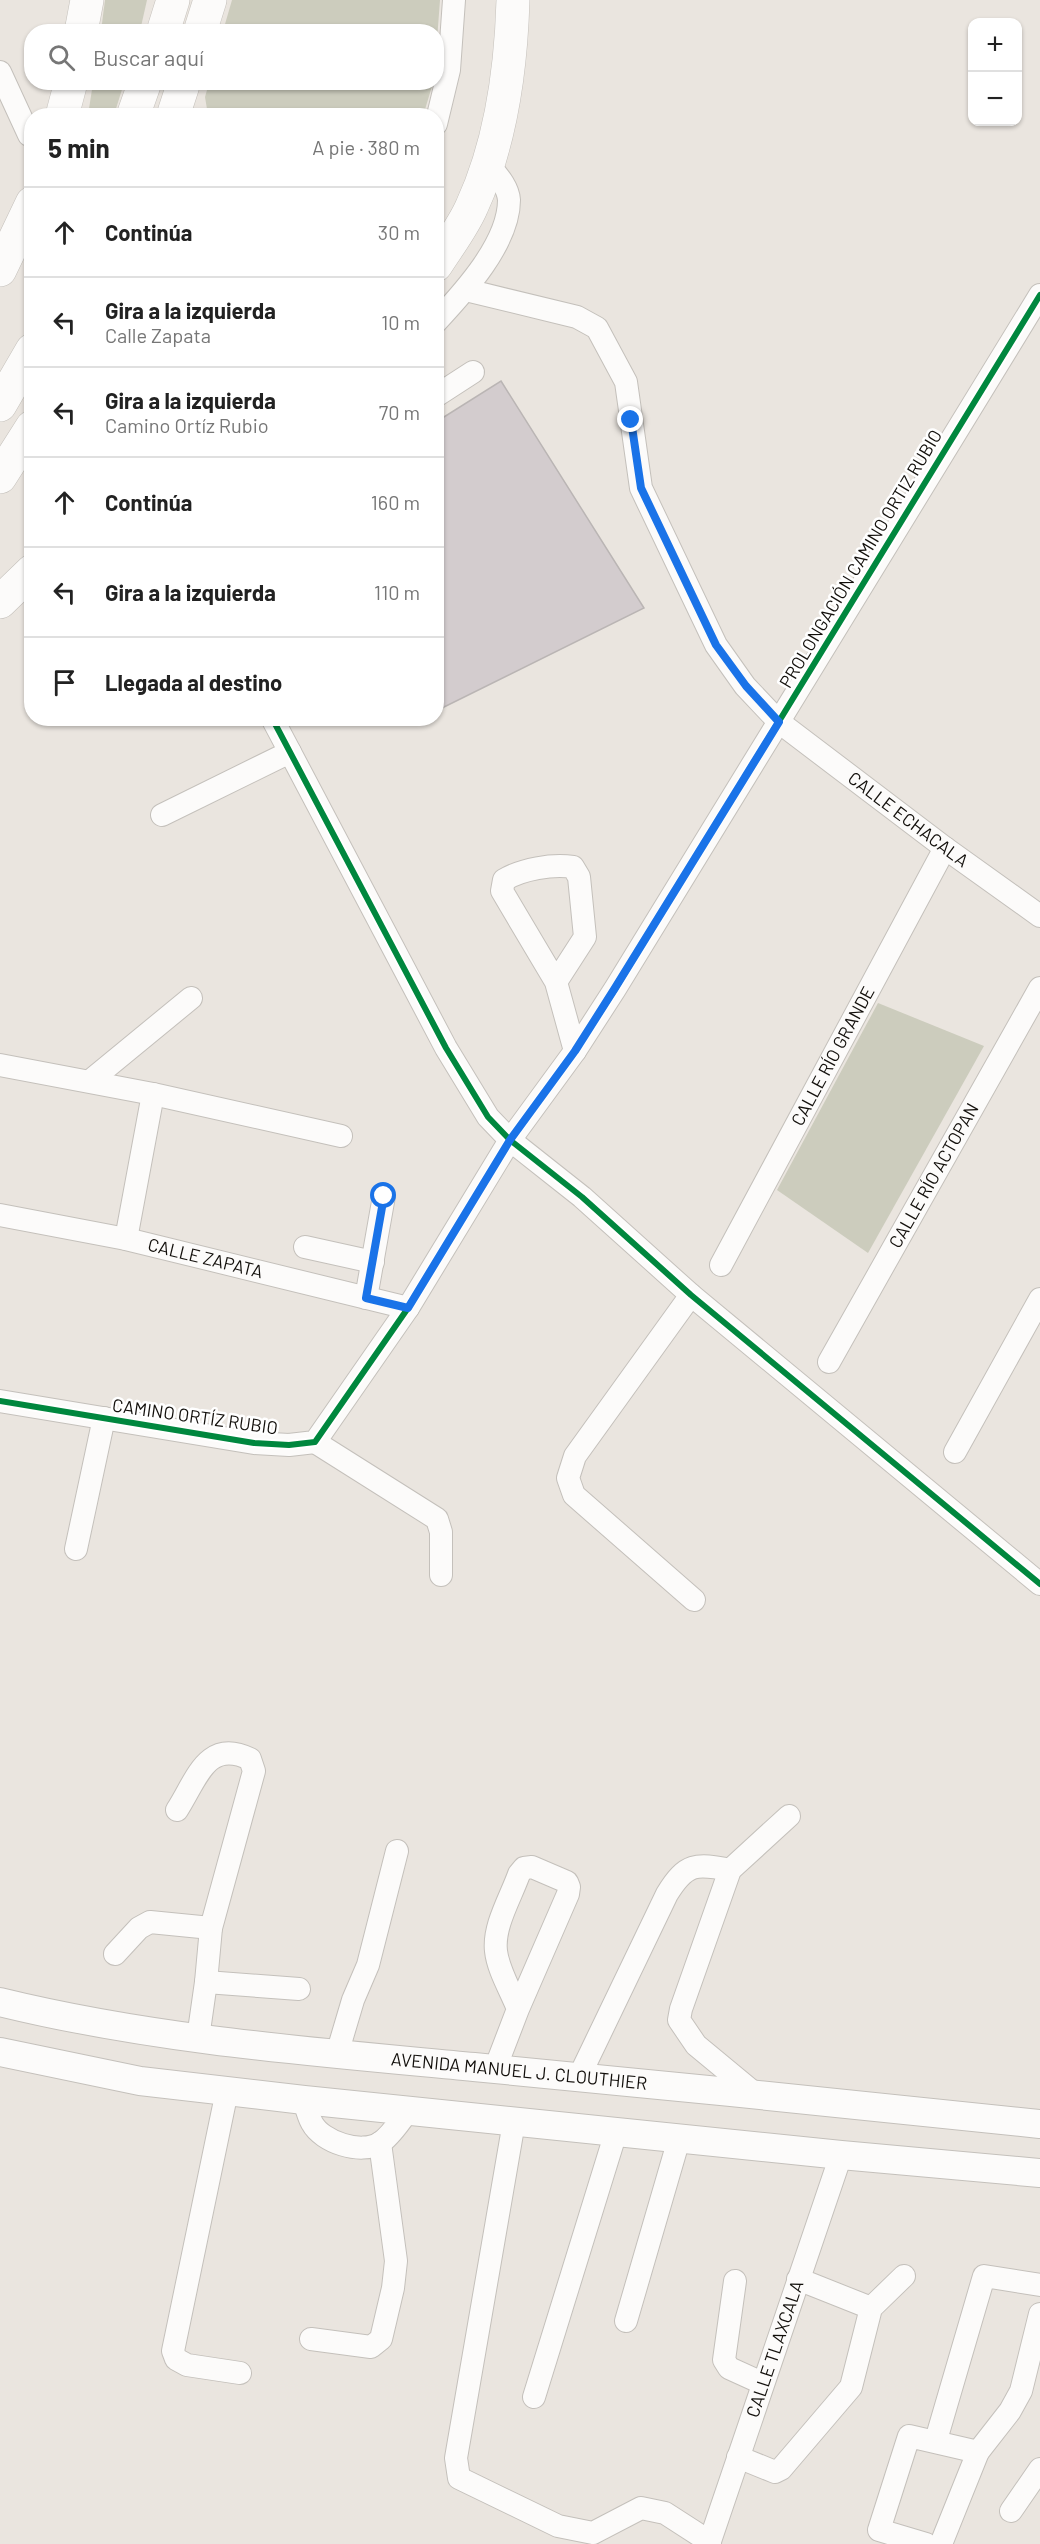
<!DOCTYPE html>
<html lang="es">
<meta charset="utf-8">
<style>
:root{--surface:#fff;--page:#f6f6f6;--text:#222;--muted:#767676;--line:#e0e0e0}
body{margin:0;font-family:Barlow,sans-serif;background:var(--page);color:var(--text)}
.controls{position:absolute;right:18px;top:18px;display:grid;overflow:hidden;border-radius:12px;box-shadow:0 2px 4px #0004}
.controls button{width:54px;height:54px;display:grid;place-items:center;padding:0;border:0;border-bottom:2px solid var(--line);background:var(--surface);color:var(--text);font:30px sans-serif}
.stop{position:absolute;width:18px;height:18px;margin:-14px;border:4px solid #1a73e8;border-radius:50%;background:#fff}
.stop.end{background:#1a73e8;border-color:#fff;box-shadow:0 2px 6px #0008}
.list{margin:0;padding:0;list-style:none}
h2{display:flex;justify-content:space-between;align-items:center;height:78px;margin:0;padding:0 24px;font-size:26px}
h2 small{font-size:20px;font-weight:400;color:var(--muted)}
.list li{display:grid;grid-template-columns:39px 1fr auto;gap:18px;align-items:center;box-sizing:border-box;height:90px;padding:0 24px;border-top:2px solid var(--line)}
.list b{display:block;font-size:22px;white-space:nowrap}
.list p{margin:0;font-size:20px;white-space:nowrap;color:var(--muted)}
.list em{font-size:20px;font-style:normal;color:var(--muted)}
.icon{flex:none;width:33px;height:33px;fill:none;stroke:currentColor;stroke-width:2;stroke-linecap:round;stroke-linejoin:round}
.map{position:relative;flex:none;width:1040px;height:2544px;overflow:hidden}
.search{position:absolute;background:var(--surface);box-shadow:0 2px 4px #0004;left:24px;top:24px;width:420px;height:66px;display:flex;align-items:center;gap:15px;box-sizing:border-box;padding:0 21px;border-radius:24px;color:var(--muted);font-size:22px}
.panel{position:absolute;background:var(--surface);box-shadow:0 2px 4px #0004;left:24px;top:108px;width:420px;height:618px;border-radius:24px}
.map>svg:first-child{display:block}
</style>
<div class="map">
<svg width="1040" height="2544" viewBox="0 0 1040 2544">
<rect width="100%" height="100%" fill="#eae5df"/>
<g fill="#ccccbd">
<polygon points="105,0 147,0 140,31 101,31"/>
<polygon points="232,0 440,0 437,40 436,32 223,31"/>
<polygon points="93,83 124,83 114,115 88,115"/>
<polygon points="209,83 209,82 433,83 423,116 208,115 205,97"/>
<polygon points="878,1003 984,1046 868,1253 777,1190"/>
</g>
<polygon fill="#d3ccce" stroke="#bab5b4" stroke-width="1.5" points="501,381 644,608 436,711 436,422"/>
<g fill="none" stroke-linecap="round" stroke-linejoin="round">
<g stroke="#c4c0bb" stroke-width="24">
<g id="minor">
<polyline points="0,72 29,135"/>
<polyline points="436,124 449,70 454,0"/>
<path id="s1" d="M 466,290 L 577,317 L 597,328 L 626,382 L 641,488 L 716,645 L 745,686 L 779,722 L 945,848 L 1040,916"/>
<path d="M 436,322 C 464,292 509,243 509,200 C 508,186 496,174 488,164"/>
<polyline points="436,396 473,372"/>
<polyline points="272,718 446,1048 488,1117 510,1140 582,1197 691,1295 1040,1584"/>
<polyline points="162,815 290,752"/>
<path d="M 556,982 L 585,937 L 579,877 L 573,867 C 552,864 522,869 504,880 L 502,891 L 556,982 L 575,1051"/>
<polyline points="0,1065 153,1094 341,1136"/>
<polyline points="90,1081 191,998"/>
<path id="s2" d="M 0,1215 L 126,1239 L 408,1308"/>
<polyline points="126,1239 153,1094"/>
<polyline points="305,1247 373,1262"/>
<path id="s3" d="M 721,1265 L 945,848"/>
<polyline points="691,1295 575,1456 568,1478 574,1495 694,1600"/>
<polyline points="366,1298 384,1196"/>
<path id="s4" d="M 829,1362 L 1040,988"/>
<polyline points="0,1401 254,1443 289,1445 315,1442 408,1308 510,1140 575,1051 615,989 1040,295"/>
<polyline points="315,1442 437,1519 441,1532 441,1575"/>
<polyline points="955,1452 1040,1299"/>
<polyline points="76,1549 104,1418"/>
<path d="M 177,1810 C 197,1779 207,1738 250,1759 L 254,1771 L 211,1928 L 206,1982 L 198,2038"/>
<polyline points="115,1954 139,1928 150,1922 211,1928"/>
<polyline points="206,1982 299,1989"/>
<polyline points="337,2054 353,2000 368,1965 397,1851"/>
<path d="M 495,2069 L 518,2009 L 568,1894 L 569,1887 L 567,1882 L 532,1867 L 524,1868 L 519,1874 C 511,1897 493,1926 496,1951 C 498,1970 511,1991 518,2009"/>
<path d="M 579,2077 L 667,1894 C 686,1863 696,1863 730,1870"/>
<polyline points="227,2091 173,2351 176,2359 187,2365 240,2373"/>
<polyline points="754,2093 696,2045 679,2020 681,2009 730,1870 789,1816"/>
<path d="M 304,2100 C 306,2107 308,2116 312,2123 C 322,2142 361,2155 380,2143 C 391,2136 400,2121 408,2111"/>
<polyline points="514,2122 456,2458 459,2478 558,2526 593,2533 641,2508 665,2513 710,2542"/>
<polyline points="798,2279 871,2308"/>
<polyline points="735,2281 724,2360 729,2368 762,2383"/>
<polyline points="626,2321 679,2139"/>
<polyline points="311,2339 371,2347 381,2339 393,2288 396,2261 380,2143"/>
<polyline points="534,2397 616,2132"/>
<polyline points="936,2440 984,2276 1040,2285"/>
<polyline points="738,2457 775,2472 781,2469 851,2387 871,2308 904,2276"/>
<polyline points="1011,2511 1040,2469"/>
<path id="s5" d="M 709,2544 L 841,2155"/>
<polyline points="926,2544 879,2530 909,2436 978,2452"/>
<polyline points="941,2544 978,2452 1010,2411 1021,2391 1040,2314"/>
</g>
</g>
<g stroke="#c4c0bb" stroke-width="30">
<g id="major">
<path id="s6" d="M 0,2002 C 155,2040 316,2052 474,2067 C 663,2085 851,2104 1040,2124"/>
<polyline points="0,2052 140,2081 304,2100 841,2155 1040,2173"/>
</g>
</g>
<g stroke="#c4c0bb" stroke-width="34">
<g id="highway">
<polyline points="81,32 87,0"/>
<polyline points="163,32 173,0"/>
<polyline points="200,32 210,0"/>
<polyline points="62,116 71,82"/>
<polyline points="133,116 145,82"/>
<polyline points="173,116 184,82"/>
<path d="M 436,265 C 448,246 463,227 472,206 C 501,143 511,69 513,0"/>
<polyline points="0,270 32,203"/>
<polyline points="0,405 32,350"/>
<polyline points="0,477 32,427"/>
<polyline points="0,602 32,571"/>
</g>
</g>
<use href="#minor" stroke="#fcfbfa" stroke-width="22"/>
<use href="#major" stroke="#fcfbfa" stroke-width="28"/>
<use href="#highway" stroke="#fcfbfa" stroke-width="33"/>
<g stroke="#fff" stroke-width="10">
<g id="cycleway">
<polyline points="272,718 446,1048 488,1117 510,1140 582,1197 691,1295 1040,1584"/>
<polyline points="0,1401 254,1443 289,1445 315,1442 408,1308 510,1140 575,1051 615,989 1040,295"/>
</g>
</g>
<use href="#cycleway" stroke="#00873e" stroke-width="6"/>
</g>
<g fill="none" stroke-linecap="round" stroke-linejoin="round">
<polyline stroke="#1a73e8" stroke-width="8" points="384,1196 366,1298 408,1308 510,1140 575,1051 615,988 779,722 746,686 716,645 641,488 631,420"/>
</g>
<g text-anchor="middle" stroke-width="5" stroke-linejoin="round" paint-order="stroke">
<g font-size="18" fill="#120f0b" stroke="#fff">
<text transform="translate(861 559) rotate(-59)" y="6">PROLONGACIÓN CAMINO ORTIZ RUBIO</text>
<text dy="6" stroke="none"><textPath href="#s1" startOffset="741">CALLE ECHACALA</textPath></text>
<text dy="6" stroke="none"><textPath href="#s3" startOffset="237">CALLE RÍO GRANDE</textPath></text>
<text dy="6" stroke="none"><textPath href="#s4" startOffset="214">CALLE RÍO ACTOPAN</textPath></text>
<text dy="6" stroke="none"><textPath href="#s2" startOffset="210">CALLE ZAPATA</textPath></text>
<text transform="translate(195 1417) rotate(8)" y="6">CAMINO ORTÍZ RUBIO</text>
<text dy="6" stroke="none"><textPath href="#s6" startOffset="524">AVENIDA MANUEL J. CLOUTHIER</textPath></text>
<text dy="6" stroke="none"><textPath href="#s5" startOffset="206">CALLE TLAXCALA</textPath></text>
</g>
</g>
</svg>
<div class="controls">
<button>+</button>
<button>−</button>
</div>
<div class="stop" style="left:384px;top:1196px"></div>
<div class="stop end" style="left:631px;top:420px"></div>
<div class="search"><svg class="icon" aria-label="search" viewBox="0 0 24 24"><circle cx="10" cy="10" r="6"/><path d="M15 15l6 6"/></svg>Buscar aquí</div>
<section class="panel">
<h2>5 min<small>A pie · 380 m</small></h2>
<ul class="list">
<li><svg class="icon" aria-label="ahead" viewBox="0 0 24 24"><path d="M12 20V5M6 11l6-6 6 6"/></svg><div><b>Continúa</b></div><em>30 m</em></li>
<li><svg class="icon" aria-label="left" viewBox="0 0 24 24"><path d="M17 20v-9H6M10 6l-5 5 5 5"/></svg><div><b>Gira a la izquierda</b><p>Calle Zapata</p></div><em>10 m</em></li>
<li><svg class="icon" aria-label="left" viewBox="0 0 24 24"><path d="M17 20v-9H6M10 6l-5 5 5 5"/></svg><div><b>Gira a la izquierda</b><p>Camino Ortíz Rubio</p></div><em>70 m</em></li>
<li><svg class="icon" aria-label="ahead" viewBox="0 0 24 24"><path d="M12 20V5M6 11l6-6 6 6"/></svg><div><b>Continúa</b></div><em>160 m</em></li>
<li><svg class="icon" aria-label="left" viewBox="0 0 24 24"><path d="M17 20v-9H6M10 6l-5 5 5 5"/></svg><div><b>Gira a la izquierda</b></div><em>110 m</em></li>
<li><svg class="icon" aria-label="arrive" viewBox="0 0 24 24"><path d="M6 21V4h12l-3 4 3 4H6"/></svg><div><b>Llegada al destino</b></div></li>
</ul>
</section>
</div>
